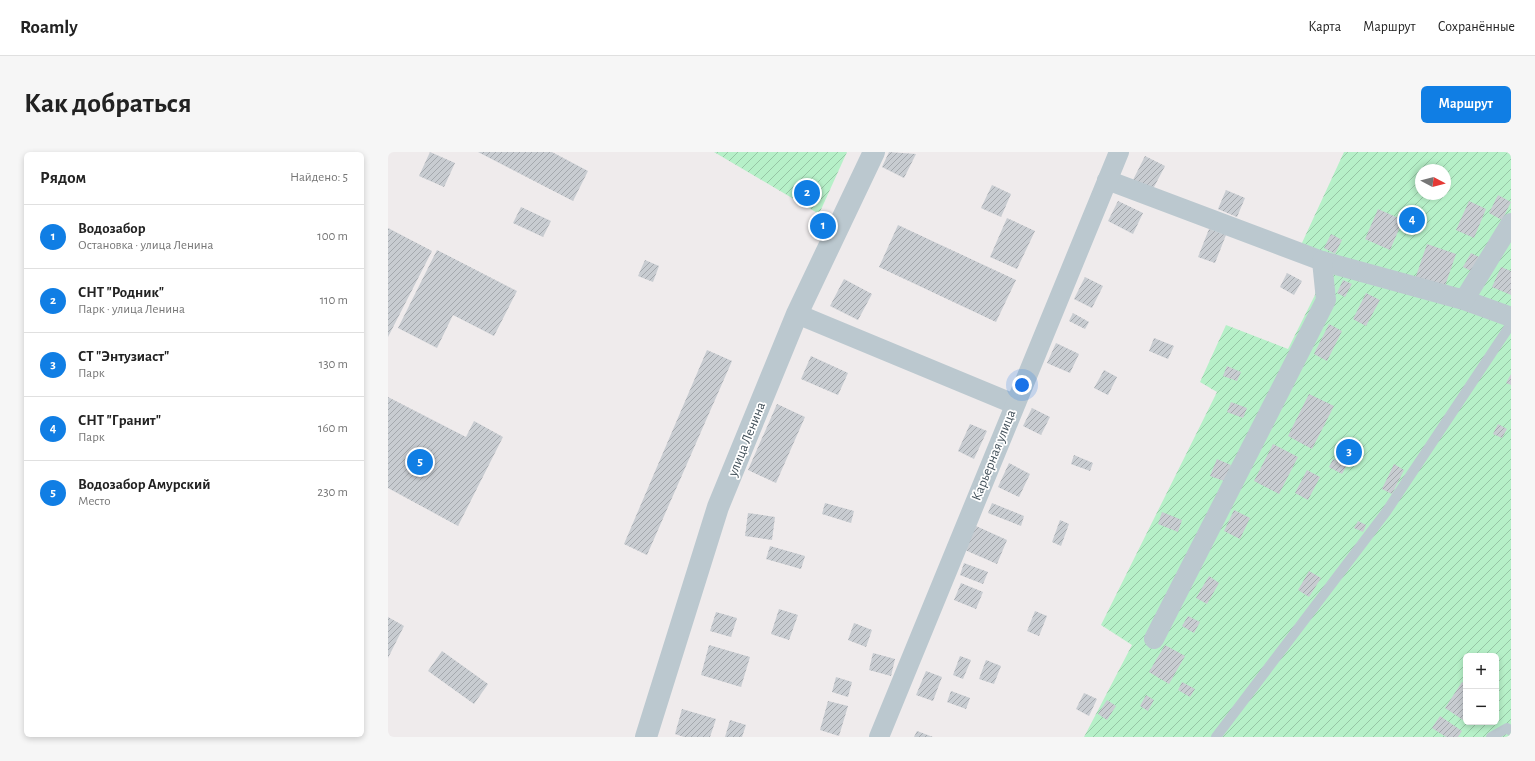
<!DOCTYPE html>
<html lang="ru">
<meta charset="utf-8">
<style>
:root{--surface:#fff;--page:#f6f6f6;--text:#222;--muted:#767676;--line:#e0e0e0;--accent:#107ee4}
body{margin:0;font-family:"Alegreya Sans",sans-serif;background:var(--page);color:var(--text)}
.controls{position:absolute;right:12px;bottom:12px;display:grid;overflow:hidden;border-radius:6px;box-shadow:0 2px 6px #0003}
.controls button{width:36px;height:36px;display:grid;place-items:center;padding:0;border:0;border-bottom:1px solid var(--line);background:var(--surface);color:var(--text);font:20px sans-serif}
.compass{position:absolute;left:1027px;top:12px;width:36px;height:36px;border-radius:50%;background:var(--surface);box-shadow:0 2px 6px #0003;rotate:97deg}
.you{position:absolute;left:634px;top:233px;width:14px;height:14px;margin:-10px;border:3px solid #fff;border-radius:50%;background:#1a73e8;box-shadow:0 0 0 6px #1a73e833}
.badge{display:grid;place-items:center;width:26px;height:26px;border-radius:50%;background:var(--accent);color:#fff;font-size:13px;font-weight:700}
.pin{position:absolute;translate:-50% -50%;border:2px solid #fff;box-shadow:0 1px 4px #0006}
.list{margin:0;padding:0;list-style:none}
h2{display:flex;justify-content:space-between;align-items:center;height:52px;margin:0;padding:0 16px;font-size:17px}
h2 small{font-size:13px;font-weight:400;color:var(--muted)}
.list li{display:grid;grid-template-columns:26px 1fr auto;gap:12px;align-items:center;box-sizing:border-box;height:64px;padding:0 16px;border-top:1px solid var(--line)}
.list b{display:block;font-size:15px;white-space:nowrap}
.list p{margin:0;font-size:13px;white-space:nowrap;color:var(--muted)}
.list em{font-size:13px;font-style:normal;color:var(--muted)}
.map{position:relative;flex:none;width:1123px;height:585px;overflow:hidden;border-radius:6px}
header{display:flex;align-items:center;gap:24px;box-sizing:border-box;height:56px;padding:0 20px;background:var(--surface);border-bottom:1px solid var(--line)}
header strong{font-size:19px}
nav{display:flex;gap:22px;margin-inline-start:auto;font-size:14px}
.intro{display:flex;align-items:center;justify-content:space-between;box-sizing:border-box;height:96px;padding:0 24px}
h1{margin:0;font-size:28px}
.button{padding:10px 18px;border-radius:6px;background:var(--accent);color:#fff;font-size:14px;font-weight:700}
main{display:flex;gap:24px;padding:0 24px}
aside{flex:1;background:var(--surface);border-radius:6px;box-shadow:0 2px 6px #0003}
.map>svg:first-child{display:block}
</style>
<header>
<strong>Roamly</strong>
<nav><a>Карта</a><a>Маршрут</a><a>Сохранённые</a></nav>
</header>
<div class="intro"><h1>Как добраться</h1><a class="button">Маршрут</a></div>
<main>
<aside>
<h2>Рядом<small>Найдено: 5</small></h2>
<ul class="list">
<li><span class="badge">1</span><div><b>Водозабор</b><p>Остановка · улица Ленина</p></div><em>100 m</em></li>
<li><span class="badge">2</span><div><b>СНТ &quot;Родник&quot;</b><p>Парк · улица Ленина</p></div><em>110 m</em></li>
<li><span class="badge">3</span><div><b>СТ &quot;Энтузиаст&quot;</b><p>Парк</p></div><em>130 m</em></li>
<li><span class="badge">4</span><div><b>СНТ &quot;Гранит&quot;</b><p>Парк</p></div><em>160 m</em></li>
<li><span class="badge">5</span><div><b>Водозабор Амурский</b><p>Место</p></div><em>230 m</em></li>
</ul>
</aside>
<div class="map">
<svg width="1123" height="585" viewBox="0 0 1123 585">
<defs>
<pattern id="garden-furrows" width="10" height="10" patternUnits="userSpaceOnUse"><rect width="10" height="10" fill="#b6f0c8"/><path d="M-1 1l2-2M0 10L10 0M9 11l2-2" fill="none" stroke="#96c5a5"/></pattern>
<pattern id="building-hatch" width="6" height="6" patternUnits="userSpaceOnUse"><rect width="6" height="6" fill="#c8ccd1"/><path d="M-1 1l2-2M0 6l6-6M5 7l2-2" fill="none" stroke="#a4a8ad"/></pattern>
</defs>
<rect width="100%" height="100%" fill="#efebec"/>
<g fill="url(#garden-furrows)" fill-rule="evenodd">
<polygon points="326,0 459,0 431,62"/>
<path d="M 956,0 L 1123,0 L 1123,585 L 696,585 L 744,493 L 713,473 L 829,240 L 812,230 L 838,173 L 900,197 L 927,143 L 928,125 L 939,102 L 913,93 ZM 1033,18 L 1057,18 L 1057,42 L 1033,42 ZM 1078,504 L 1108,504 L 1108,570 L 1078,570 Z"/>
</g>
<g fill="url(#building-hatch)">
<polygon points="42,0 67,11 56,35 31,24"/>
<polygon points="90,0 164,0 200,19 185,49"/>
<polygon points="501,0 528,2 516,26 494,15"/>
<polygon points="757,4 777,14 765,37 745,28"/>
<polygon points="604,33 623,42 613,65 593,56"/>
<polygon points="838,38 857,46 849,65 830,57"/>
<polygon points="1110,43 1123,50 1114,68 1101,61"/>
<polygon points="730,49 755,61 745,82 720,69"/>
<polygon points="1081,49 1098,57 1086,86 1068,78"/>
<polygon points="133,55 163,69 155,85 125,71"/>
<polygon points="990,57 1015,68 1002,98 977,87"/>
<polygon points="619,66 647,79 629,117 602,105"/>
<polygon points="510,73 628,128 608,170 491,115"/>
<polygon points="0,76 44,99 0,185"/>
<polygon points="821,77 838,83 827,111 810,105"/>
<polygon points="943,82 954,88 947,102 936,96"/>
<polygon points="1039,92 1068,102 1056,137 1027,127"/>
<polygon points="49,98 129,139 106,184 65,163 49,196 10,176"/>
<polygon points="1083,101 1093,106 1085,120 1075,115"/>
<polygon points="257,108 271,114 265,130 250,124"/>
<polygon points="1113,115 1123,119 1123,143 1104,135"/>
<polygon points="899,121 914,129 906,143 892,135"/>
<polygon points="697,125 715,134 704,156 686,147"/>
<polygon points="456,127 484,142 470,168 442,154"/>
<polygon points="955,128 964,132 957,145 949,141"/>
<polygon points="978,141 992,148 978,174 965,167"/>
<polygon points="685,161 701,170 697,177 681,169"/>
<polygon points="941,172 954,179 939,209 926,202"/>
<polygon points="766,186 786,194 780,207 761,199"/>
<polygon points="668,191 691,202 682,221 659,211"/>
<polygon points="319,198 344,209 259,403 236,392"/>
<polygon points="423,204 460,221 450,243 413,227"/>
<polygon points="839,214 853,220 849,229 835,224"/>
<polygon points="716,218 729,225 720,243 706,236"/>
<polygon points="1123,222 1123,233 1118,231"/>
<polygon points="921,242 946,254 924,297 900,284"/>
<polygon points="0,245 78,285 86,269 115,285 70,374 0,336"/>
<polygon points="843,250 859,256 855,266 839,260"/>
<polygon points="389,252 417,265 388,331 360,318"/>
<polygon points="644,256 662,265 653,283 635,274"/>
<polygon points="582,272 599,279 586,307 570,299"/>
<polygon points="1110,272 1119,277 1114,286 1105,282"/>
<polygon points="885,292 910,305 891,342 866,329"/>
<polygon points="686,303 705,311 702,319 683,312"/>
<polygon points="829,307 843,313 836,329 822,324"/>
<polygon points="945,307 959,313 954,322 941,315"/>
<polygon points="621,311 642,322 631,345 610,335"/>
<polygon points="1006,312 1016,318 1004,342 994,337"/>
<polygon points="919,318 932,325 920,348 907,341"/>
<polygon points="437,351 466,359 463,371 434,362"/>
<polygon points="604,351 636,364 633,374 600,361"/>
<polygon points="846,358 862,366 852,387 836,379"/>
<polygon points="774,360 794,368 790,380 770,372"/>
<polygon points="360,361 387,365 384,388 357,384"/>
<polygon points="672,368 681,372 673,394 664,390"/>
<polygon points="970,369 978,373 975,380 966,376"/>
<polygon points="588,374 619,388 609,412 577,398"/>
<polygon points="382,394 417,404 413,417 378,407"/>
<polygon points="576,411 600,420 595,432 572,423"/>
<polygon points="921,419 933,426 921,445 910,438"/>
<polygon points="821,424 831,431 819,452 808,446"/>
<polygon points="573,431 595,440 588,457 566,448"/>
<polygon points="391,457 410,463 401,488 383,482"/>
<polygon points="647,459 659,464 651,484 639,479"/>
<polygon points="328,460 349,466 343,485 322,479"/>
<polygon points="800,464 812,470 806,481 794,474"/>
<polygon points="0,465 16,474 0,506"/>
<polygon points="466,471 484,478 478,495 460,488"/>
<polygon points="321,493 362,505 353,535 313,523"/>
<polygon points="777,493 797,504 781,532 761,520"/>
<polygon points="54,499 100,532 86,552 40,519"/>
<polygon points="485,501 507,507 503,524 481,518"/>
<polygon points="572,504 583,508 575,527 565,523"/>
<polygon points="598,508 613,514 606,532 591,527"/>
<polygon points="538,519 554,525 545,549 528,543"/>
<polygon points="448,525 464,530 460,545 444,540"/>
<polygon points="794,530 807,537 802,545 790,538"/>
<polygon points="1074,530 1078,532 1078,570 1057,556"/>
<polygon points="563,539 582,546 578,557 559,550"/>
<polygon points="696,541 709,547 701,564 688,557"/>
<polygon points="758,543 766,548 760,559 752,554"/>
<polygon points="719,548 728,554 719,568 710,562"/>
<polygon points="440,549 460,554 451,584 432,578"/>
<polygon points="294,557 328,567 322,585 296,585 287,582"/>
<polygon points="1052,564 1074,579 1070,585 1058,585 1044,576"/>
<polygon points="342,568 358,573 354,585 337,585"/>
<polygon points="529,579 545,585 526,585"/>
</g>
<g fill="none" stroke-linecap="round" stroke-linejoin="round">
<g stroke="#bbc8cf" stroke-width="10">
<polyline points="828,585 998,360 1123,172"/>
<polyline points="1103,585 1119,576 1123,579"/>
</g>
<g stroke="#bbc8cf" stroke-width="20">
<polyline points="719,28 934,109 1076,148 1123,165"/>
<polyline points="1076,148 1123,71"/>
<polyline points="409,162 626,252"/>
<polyline points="766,487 938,148 934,109"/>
<polyline points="491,585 731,0"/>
</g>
<polyline stroke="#bbc8cf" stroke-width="22" points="258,585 330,355 409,162 486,0"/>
</g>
<g text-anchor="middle" stroke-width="3.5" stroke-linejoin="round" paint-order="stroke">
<g font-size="14" fill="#43515a" stroke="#fff">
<text transform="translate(358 287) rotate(-68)" y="5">улица Ленина</text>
<text transform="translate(605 303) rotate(-68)" y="5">Карьерная улица</text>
</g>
</g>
</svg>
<div class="controls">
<button>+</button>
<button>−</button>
</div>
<svg class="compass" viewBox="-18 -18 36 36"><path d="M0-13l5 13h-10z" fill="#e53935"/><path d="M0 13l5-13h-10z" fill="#767676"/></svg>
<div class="you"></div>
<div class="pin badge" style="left:435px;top:74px">1</div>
<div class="pin badge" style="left:419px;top:41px">2</div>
<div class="pin badge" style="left:961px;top:300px">3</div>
<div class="pin badge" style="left:1024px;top:68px">4</div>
<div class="pin badge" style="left:32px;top:310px">5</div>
</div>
</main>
